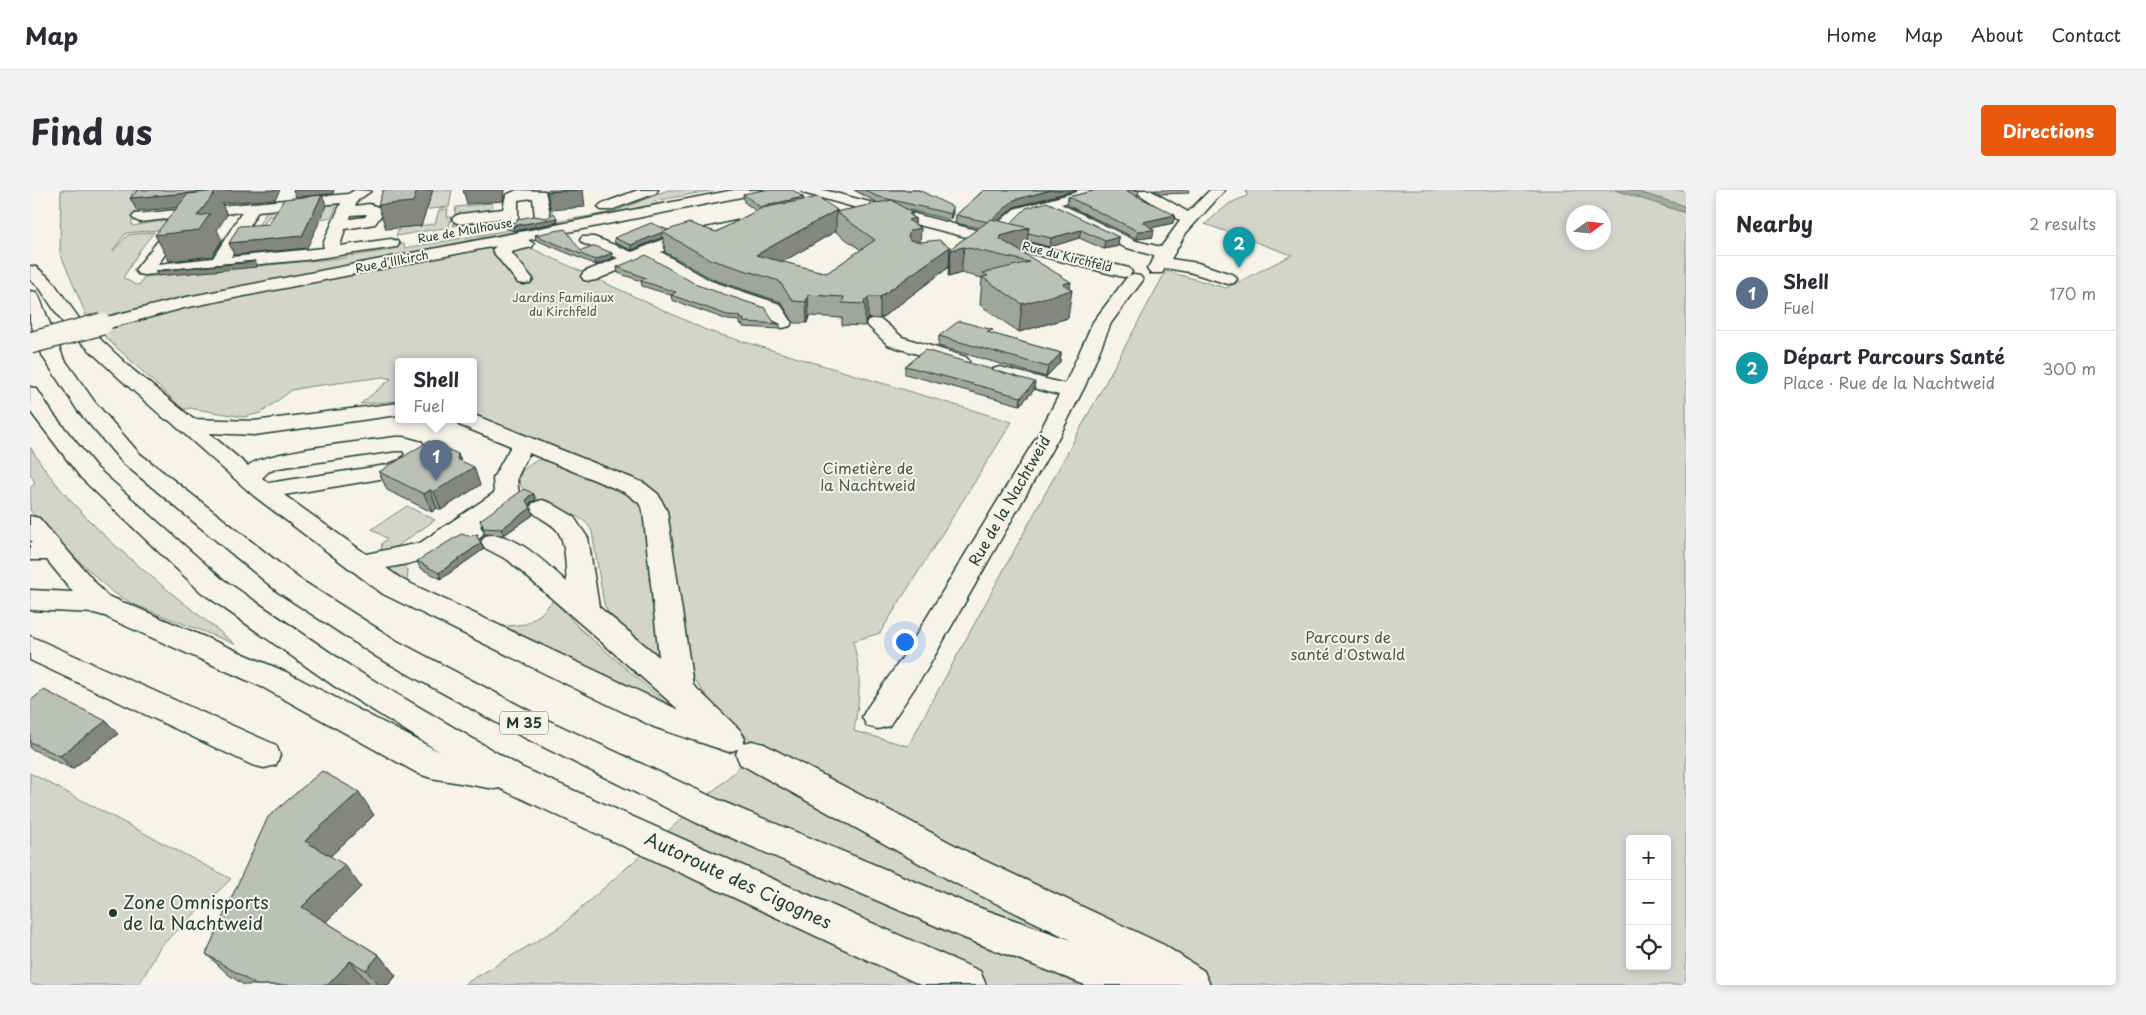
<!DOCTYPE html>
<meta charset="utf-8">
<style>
:root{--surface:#fff;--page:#f2f2f3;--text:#2b2b33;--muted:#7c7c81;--line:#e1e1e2;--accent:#ea580c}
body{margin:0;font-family:"Playpen Sans",sans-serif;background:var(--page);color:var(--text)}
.controls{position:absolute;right:15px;bottom:15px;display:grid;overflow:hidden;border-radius:5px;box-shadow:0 2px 8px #0003}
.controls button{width:45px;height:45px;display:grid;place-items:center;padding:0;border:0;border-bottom:1px solid var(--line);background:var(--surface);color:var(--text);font:25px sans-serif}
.compass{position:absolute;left:1536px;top:15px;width:45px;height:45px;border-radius:50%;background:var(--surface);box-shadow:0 2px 8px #0003;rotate:75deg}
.you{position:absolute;left:874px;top:451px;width:18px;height:18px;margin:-12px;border:4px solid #fff;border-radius:50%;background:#1a73e8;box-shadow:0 0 0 8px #1a73e833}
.badge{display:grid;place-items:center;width:32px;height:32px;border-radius:50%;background:var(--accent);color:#fff;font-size:16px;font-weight:700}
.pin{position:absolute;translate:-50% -41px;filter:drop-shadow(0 1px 2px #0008)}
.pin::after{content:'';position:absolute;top:26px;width:18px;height:15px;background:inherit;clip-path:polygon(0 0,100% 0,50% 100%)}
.popup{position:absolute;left:365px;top:168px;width:82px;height:65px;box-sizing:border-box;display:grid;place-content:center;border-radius:5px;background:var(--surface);filter:drop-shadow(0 1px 4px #0005);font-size:16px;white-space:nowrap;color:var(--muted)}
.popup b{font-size:19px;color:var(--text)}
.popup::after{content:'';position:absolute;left:50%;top:100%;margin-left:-10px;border:10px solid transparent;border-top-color:var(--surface)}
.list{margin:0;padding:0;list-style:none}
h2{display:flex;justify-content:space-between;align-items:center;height:65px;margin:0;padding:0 20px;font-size:21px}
h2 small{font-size:16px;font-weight:400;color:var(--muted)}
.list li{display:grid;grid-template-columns:32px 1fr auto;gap:15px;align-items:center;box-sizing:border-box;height:75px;padding:0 20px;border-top:1px solid var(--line)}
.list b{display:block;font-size:19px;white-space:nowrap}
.list p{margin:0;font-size:16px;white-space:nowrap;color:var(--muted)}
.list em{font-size:16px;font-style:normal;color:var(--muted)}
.icon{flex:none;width:28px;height:28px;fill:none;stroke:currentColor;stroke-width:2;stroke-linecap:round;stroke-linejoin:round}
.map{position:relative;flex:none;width:1656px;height:795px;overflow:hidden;border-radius:5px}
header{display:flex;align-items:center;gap:30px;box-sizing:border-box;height:70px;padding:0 25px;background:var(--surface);border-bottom:1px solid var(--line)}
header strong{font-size:24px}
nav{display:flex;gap:28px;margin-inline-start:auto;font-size:18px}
.intro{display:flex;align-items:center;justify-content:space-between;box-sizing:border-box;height:120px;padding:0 30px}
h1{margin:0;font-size:35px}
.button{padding:12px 22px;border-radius:5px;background:var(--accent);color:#fff;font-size:18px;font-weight:700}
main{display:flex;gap:30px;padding:0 30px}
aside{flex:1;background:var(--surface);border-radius:5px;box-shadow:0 2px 8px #0003}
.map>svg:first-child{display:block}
</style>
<header>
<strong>Map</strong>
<nav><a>Home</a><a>Map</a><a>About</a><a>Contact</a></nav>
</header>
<div class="intro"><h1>Find us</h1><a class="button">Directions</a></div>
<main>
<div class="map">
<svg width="1656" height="795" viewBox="0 0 1656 795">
<rect width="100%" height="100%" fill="#f7f3e8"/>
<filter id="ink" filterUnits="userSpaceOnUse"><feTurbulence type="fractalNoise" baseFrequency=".02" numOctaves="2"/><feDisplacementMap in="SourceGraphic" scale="10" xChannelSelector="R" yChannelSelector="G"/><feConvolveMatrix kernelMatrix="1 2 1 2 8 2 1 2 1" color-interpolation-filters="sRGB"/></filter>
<g filter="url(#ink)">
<g fill="#d3d5ca" stroke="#79897f" fill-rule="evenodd">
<path d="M 31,0 L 112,0 L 104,1 L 101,5 L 167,0 C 157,3 118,9 112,14 C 105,20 101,28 102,36 L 137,30 L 141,26 L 129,40 L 96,43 L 83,60 L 83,61 L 98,45 L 124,42 L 110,60 L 93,88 L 106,95 L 110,94 L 114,87 L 311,68 L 317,67 L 319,63 L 321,63 L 322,66 L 360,60 L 360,56 L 374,54 L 375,58 L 583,22 L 638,0 L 684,0 L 625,11 L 631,18 L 357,77 L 488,52 L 678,141 L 982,232 L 850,443 L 823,451 C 832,486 830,505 824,541 L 878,556 L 1136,81 L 1196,98 L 1262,65 L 1175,34 L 1200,13 L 1217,6 L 1216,0 L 1585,0 L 1656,23 L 1656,795 L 433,795 L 530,737 L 701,585 L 730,557 L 728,557 L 686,518 L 656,479 L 609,297 L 444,227 L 444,172 L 368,172 L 368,211 L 330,214 L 361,189 L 353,187 L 277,197 L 262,200 L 231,223 L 214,227 L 159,218 L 154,220 L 59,132 L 30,63 ZM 1544,22 L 1574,22 L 1574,52 L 1544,52 ZM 1600,649 L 1637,649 L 1637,776 L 1600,776 Z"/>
<polygon points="402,0 422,0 419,17 372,22"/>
<polygon points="1601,0 1656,0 1656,17 1649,14"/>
<polygon points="308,12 302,27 290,29 291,26 257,28 239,26 227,45 222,46 238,19"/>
<polygon points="462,13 462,19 428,24 426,32 428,35 423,36 426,17"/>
<polygon points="418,19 417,27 421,27 419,37 366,46 369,38 405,34 409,20"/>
<path d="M 0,257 C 49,336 134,396 205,454 L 103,414 L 81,401 L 30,353 L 0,320 L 0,298 L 5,293 L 0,283 Z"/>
<path d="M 514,266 C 545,278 596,291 614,320 L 630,469 C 610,453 584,438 574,414 L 562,342 C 559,335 556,332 549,328 C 536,319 482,307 490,285 C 494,276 507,271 514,266 Z"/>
<polygon points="377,316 405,330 356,364 351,362 352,353 357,349 342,339"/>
<polygon points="368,371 378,380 377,392 382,397 469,437 496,434 512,423 524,409 548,437 644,520 645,523 642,524 375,396 351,376 353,372"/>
<polygon points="0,583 201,689 130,757 109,795 0,795"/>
</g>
<polygon fill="#a4ada3" stroke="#6f8077" points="1585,0 1601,0 1649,14 1656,17 1656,23"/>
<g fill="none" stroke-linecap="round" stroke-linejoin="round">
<g stroke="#1f3d34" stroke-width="3">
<g id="minor">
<path d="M 325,0 L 341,1 L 327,11 L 325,16 L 339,14 L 351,18 L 354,21 L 345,34 L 315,39 L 310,56 L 361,49 L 367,51 L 369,54 L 367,57 L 275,70 L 114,85 L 108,84 L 105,80 L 146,28 L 110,32 L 105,30 L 102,27 L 105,24 L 318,4 ZM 311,13 L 293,54 L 294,58 L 201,67 L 228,21 ZM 212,22 L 183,68 L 128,74 L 163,27 ZM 337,24 L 335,27 L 320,29 L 321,25 Z"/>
<polygon points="487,0 515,1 521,28 518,31 508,31 505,28 503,8 488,10 488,33 486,36 474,36 473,28 430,34 425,32 422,29 425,26 430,24 473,19 476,5"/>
<polygon points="608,0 628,0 626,3 581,20 571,20 568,17 571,14"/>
<polygon points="704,0 733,0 731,3 726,4 498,50 504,54 502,57 481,62 503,89 500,93 494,94 488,93 464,63 462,60 466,56 154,118 72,140 65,138 63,134 65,130 152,108"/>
<polygon points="771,0 794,0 957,43 984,19 1047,2 1047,0 1061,0 1063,4 1061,7 1031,14 1106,51 1131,57 1150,31 1103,0 1120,0 1158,22 1180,0 1195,0 1156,43 1141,69 1168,73 1204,85 1207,89 1204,93 1198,94 1159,82 1135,78 1132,83 1120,83 1117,79 1125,66 1094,57 1016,18 994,25 972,47 1099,78 1102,82 1099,86 1093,87 881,33 773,3"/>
<polygon points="729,26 734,28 737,31 734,34 652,53 631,62 681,91 750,114 762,132 760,136 753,138 746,136 737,122 669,99 617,68 566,90 560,91 554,90 551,86 554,82 588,68 552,53 550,50 552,47 564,47 602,62 641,46"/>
<polygon points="1104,85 1110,86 1113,90 1081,133 1055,196 1031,243 896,481 859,536 848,539 837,536 832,527 837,518 874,465 1009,243 1029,205 963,187 960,183 963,179 970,177 1035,194 1063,132 1098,86"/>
<polygon points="845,128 852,130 872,147 936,167 939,171 936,175 929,177 858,155 836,134 838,130"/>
<path d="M 368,213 L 368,225 L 224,245 L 179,243 L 218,276 C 234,261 337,251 365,247 L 374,247 L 392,252 L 399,264 L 390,277 L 374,285 L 254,305 L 336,364 L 390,353 L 464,303 L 463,288 L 481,256 L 429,235 L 426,230 L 444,230 L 444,225 L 614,293 L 628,304 L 637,321 L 663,495 L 710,540 L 715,549 L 710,558 L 699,562 L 624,537 L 353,404 L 224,306 L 132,224 L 135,219 L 143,217 L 151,219 L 163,229 L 224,231 ZM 365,261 L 373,261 L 375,264 L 370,270 L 357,275 L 238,293 L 232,288 L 238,282 L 248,278 ZM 499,263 L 596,303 L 609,313 L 613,321 L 629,467 L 569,417 L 558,348 L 543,326 L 521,313 L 512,310 L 503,313 L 500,318 C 506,328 517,330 525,338 C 537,350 535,375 537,392 C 517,375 483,339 455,346 L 451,352 L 455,358 L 478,370 L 649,520 L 373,390 L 356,378 C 391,372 404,368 433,348 L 441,350 L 450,348 L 454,342 L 450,336 L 486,311 L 489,306 L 487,288 Z"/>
<polygon points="0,326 9,328 77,406 88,410 92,417 88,424 78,427 64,423 0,420 0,400 43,402 17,370 0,370 0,352 2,353 0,350"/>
<polygon points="0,446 246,555 250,565 246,575 234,578 222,575 0,470"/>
</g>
</g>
<g stroke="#1f3d34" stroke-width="3">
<g id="highway">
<polygon points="0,76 6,77 21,89 51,131 103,180 151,219 154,224 151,229 143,231 135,229 89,188 37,139 9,97 0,90"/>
<polygon points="0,101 6,102 9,106 33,167 64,211 109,263 268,388 367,451 511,527 691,611 939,714 1041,750 925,693 710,574 706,564 710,554 722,551 734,554 951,669 1134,755 1174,781 1180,795 1055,795 934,748 667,633 489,545 347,467 248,402 93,273 48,221 13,167 0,131"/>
<polygon points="0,197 7,199 24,225 67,278 191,388 326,480 491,577 950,781 956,795 891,795 469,598 465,599 401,588 389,584 234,498 78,428 74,421 78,414 88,411 98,414 256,482 410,562 304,496 171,402 51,288 0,221"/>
</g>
</g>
<use href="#minor" fill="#f7f3e8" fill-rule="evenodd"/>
<use href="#highway" fill="#f7f3e8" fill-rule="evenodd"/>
<g stroke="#1f3d34" stroke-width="24" stroke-linecap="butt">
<polyline id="minor-bridge" points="0,153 72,134"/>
</g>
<use href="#minor-bridge" stroke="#f7f3e8" stroke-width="21"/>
</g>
<g fill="#a1a69d" stroke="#1f3d34" fill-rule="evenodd">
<path d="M 824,0 L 889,0 L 923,23 L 920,30 L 875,19 L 882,26 L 885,28 L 885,35 L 890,52 L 920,57 L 919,77 L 850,129 L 838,128 L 835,132 L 835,136 L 812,135 L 812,128 L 779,126 L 777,133 L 764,133 L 751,112 L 682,89 L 635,62 L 633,47 L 602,60 L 585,53 L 584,48 L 638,40 L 686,42 L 726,21 L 714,12 L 713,4 L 773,7 L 774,10 L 807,20 L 807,22 L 850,13 L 846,12 ZM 806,41 L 806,42 L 831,60 L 797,83 L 752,72 Z"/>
<polygon points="954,0 1046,0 984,17 968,31 980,34 996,18 1089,47 1088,56 1074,59 1049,48 1020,57 997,51 995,64 1040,99 1038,128 989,142 950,115 952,88 931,83 919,87 918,85 920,59 949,38 925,33 926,25"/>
<polygon points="1062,0 1109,0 1108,5 1106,5 1143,33 1121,38 1123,47 1107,49 1037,15 1038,7 1063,1"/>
<polygon points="1123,0 1159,0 1158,3 1131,4"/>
<polygon points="517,28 527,28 528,32 484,41 476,38 475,33 485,33"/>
<polygon points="505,45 551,61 583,68 566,75 506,50"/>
<polygon points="587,77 667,95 750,134 750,139 713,137 713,135 710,134 710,131 698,130 642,110 641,105 612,96 611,91 588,83"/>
<polygon points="963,144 1031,163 1030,172 1016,187 908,156 909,146"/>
<polygon points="875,176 1004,200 990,215 875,184"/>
<polygon points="428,264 431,271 450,295 411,320 407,318 402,322 357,300 349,282"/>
<polygon points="506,310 501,312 499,316 503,325 474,345 455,344 450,330"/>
<polygon points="450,350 454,359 411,389 390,378 387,371"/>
<polygon points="0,511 88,544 42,579 0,558"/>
<polygon points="344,625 300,666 331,697 296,732 349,765 366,786 358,795 344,795 338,792 335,795 214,795 199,785 176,764"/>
</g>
<g fill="#83877f" stroke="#1f3d34">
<polygon points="195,0 250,0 245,9 192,13 197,25 187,40 192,50 182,66 139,71 125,45 167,26 175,15 107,21 100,8"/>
<polygon points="263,0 304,0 303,4 266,7"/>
<polygon points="387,0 403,0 391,36 356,39 348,15"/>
<polygon points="433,0 474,0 473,11 437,14"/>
<polygon points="547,0 553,0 555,17 521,20 517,2"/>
<polygon points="1021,0 1046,0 984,17 958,40 959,32 984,10"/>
<polygon points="292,5 297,16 277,58 204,65 199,53 272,46"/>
<polygon points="773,7 774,15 730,25 730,17"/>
<polygon points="923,17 923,23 920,30 921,24"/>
<polygon points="807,20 808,24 806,22 806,41 730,85 726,65"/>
<polygon points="882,23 882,29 885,28 885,39 891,38 890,58 877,66 879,24"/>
<polygon points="1145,25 1143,33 1112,40 1113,32"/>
<polygon points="527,28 528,32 484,41 483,36"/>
<polygon points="999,38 995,64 970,49 971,46"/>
<polygon points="1051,40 1049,48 1020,57 1021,48"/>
<polygon points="1124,40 1123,47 1107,49 1108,41"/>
<polygon points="632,42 633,47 602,60 601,55"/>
<polygon points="1089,47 1088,56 1074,59 1075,51"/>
<polygon points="920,57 919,77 850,129 850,107"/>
<polygon points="934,57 931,83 919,87 921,60"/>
<polygon points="582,63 583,68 566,75 565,70"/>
<polygon points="225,71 227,77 128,86 125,81"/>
<polygon points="1041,92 1040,101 1042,100 1038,128 989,142 992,114 1033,94"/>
<polygon points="778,105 779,126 777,133 776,112"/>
<polygon points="838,107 838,128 835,132 835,114 834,112"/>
<polygon points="1031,163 1030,172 1016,187 1018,177"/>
<polygon points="1005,192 1004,200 990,215 991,207"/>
<polygon points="428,264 434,281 444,277 450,295 411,320 404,302 427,269"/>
<polygon points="400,300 407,318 402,322 394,304"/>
<polygon points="504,304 506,310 501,312 498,317 496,311 499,306"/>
<polygon points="501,318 503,325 474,345 471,339"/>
<polygon points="451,353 454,359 411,389 409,383"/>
<polygon points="76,531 88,544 42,579 30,566"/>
<polygon points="329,602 344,625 293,673 275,651"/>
<polygon points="315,675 331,697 290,738 272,717"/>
<polygon points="349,765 366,786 358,795 349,795 336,780"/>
<polygon points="320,771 338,792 335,795 298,795"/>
</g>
<g fill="#bbc1b6" stroke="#1f3d34">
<polygon points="108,0 195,0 100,8"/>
<polygon points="353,0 387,0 383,12 348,15"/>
<polygon points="517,0 547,0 517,2"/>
<polygon points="734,0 763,0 773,7 730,17 713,4"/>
<polygon points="835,0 889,0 923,17 921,24 846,6"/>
<polygon points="954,0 1021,0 984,10 962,30 958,32 926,25"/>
<polygon points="1064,0 1095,0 1145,25 1113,32 1124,40 1108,41 1038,7 1063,1"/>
<polygon points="186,1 167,26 180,24 169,40 125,45 158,4"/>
<polygon points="292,5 272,46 199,53 209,36 239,34 254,9"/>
<polygon points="788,7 807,20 726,65 797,83 845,50 806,22 862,10 882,23 879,24 885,28 878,30 891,38 880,40 878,46 880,50 891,52 909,50 920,57 850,107 838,107 834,112 835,114 812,113 814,107 778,105 776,112 763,111 749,91 679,69 632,42 659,33 686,42 732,18"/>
<polygon points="1017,12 1089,47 1075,51 1051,40 1021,48 998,43 999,38 980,34 996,18"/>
<polygon points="524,23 527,28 483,36 475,33 485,33 488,29 504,26 517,28"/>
<polygon points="961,29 999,38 971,46 970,49 1041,92 1033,94 1042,100 992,114 952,87 958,86 953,83 999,72 934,57 921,60 920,59"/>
<polygon points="621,33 638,40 601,55 584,48"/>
<polygon points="535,39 551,61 565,56 582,63 565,70 505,45"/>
<polygon points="616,65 667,95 735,118 744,132 750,134 713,132 714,129 710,129 711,126 697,125 641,105 646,102 611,91 616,88 587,77"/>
<polygon points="225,71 224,72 125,81"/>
<polygon points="929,131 963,140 957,142 1031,163 1018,177 909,146"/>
<polygon points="895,160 1005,192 991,207 875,176"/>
<polygon points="399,251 428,264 427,269 444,277 404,302 400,300 394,304 349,282"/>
<polygon points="494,299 504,304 499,306 496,311 501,318 471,339 453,338 453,335 450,330"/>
<polygon points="431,344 439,346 448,344 447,347 451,353 409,383 387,371"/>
<polygon points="14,500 76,531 30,566 0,552 0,511"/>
<polygon points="292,581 329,602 275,651 315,675 272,717 349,765 336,780 320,771 298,795 226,795 176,764 238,627"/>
</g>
</g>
<circle fill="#1f3d34" stroke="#f7f3e8" stroke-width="2" cx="83" cy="723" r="5"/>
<g text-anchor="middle" stroke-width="4" stroke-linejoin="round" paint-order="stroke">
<g font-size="12" fill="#1f3d34" stroke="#f7f3e8">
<text transform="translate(435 41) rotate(-10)" y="4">Rue de Mulhouse</text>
<text transform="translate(1037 67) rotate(14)" y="4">Rue du Kirchfeld</text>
<text transform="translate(362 72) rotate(-11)" y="4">Rue d'Illkirch</text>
</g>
<g font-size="12" fill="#435b52" stroke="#f7f3e8">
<text x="533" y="112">Jardins Familiaux<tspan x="533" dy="14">du Kirchfeld</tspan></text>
</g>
<rect fill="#f7f3e8" stroke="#60746a" stroke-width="1" x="470" y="521.5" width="48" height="23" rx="4"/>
<g font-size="14" font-weight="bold" fill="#1f3d34">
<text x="494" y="538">M 35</text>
</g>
<g font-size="15" fill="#435b52" stroke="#f7f3e8">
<text x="838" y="284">Cimetière de<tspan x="838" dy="17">la Nachtweid</tspan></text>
<text x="1318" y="453">Parcours de<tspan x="1318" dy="17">santé d'Ostwald</tspan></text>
</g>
<g font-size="15" fill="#1f3d34" stroke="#f7f3e8">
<text transform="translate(980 311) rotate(-60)" y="5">Rue de la Nachtweid</text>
</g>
<g font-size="18" fill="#1f3d34" stroke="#f7f3e8">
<text transform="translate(708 691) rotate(25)" y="6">Autoroute des Cigognes</text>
</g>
<g font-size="18" fill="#1f3d34" stroke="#f7f3e8" text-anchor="start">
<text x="93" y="719">Zone Omnisports<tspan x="93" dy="21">de la Nachtweid</tspan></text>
</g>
</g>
</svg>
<div class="controls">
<button>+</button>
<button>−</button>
<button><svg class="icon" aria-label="locate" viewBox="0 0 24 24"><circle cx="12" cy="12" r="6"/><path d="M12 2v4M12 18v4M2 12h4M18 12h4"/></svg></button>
</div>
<svg class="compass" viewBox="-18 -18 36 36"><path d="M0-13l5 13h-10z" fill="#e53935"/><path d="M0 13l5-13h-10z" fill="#7c7c81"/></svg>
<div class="you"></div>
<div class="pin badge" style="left:406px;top:291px;background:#5c6f8a">1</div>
<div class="popup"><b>Shell</b>Fuel</div>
<div class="pin badge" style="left:1209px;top:78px;background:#0f9aa8">2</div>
</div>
<aside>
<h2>Nearby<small>2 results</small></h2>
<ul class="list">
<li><span class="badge" style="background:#5c6f8a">1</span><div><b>Shell</b><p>Fuel</p></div><em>170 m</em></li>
<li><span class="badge" style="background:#0f9aa8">2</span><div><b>Départ Parcours Santé</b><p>Place · Rue de la Nachtweid</p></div><em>300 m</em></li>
</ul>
</aside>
</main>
